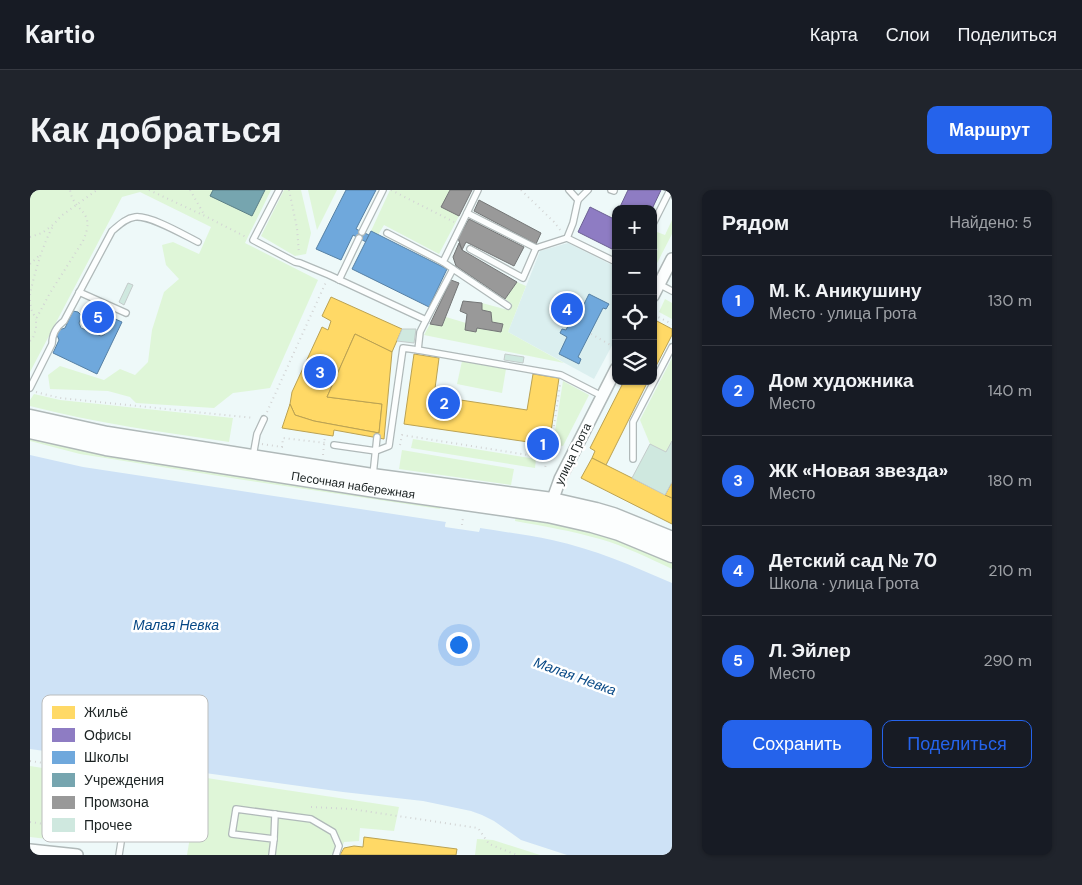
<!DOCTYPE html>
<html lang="ru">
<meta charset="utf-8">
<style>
:root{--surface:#171b24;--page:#20242c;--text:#f1f3f6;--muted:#9ea1a6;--line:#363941;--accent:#2563eb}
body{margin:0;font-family:"DM Sans",sans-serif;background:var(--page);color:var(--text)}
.controls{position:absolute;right:15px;top:15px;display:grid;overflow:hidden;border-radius:10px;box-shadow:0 1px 4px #0004}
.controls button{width:45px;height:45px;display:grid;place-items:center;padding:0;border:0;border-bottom:1px solid var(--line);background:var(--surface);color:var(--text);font:25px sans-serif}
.you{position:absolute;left:428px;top:454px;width:18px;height:18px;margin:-12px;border:4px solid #fff;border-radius:50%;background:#1a73e8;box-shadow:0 0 0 8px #1a73e833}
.badge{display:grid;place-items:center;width:32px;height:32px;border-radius:50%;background:var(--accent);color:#fff;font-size:16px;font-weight:700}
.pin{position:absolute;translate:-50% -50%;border:2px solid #fff;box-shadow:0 1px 5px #0006}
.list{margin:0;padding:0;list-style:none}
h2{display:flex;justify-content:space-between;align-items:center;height:65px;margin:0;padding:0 20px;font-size:21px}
h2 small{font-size:16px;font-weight:400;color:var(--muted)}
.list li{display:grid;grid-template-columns:32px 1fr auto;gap:15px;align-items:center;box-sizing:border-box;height:90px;padding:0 20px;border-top:1px solid var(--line)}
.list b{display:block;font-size:19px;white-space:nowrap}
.list p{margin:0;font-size:16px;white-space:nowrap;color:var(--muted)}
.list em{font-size:16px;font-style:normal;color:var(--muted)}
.actions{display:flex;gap:10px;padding:15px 20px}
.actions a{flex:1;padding:11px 0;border:1px solid var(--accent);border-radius:10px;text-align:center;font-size:18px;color:var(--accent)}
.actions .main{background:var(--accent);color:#fff}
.icon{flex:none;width:28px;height:28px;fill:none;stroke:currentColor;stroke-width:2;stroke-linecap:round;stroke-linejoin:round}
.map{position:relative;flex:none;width:642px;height:665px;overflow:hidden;border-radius:10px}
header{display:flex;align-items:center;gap:30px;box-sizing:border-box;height:70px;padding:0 25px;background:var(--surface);border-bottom:1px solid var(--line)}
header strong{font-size:24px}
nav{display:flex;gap:28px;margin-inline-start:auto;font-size:18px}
.intro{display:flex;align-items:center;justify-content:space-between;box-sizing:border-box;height:120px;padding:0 30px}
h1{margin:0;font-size:35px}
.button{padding:12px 22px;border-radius:10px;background:var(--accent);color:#fff;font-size:18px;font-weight:700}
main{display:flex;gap:30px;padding:0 30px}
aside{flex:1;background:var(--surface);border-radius:10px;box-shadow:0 1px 4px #0004}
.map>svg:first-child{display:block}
</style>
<header>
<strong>Kartio</strong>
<nav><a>Карта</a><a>Слои</a><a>Поделиться</a></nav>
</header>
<div class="intro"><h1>Как добраться</h1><a class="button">Маршрут</a></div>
<main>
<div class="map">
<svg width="642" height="665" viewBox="0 0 642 665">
<rect width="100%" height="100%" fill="#eef9f9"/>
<polygon fill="#dbefef" points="538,53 586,77 586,148 564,189 478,142 510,61"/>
<g fill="#dff6d8">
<polygon points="0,0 241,0 215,53 288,90 240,198 203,203 184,218 106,213 100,207 78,201 20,199 18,185 30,176 74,190 90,179 105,185 118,172 122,140 134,102 149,89 136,75 132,55 143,52 169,64 181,37 110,2 92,7 0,182"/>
<polygon points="254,0 271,0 281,43 276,64 265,66 231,46"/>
<polygon points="278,0 307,0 287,40"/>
<polygon points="360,0 420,0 411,17 429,26 409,64 354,35 348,45 341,41"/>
<polygon points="642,30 642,44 623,81 623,69 628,59 623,56 623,49 627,42 635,45"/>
<polygon points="487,92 496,96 478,142 534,173 394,145 400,134 412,136 416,127 436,133 436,140 446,142 447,138 471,142 473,134 462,132 461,122 452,120 452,113 478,120 482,114 475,109"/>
<polygon points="635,109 642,113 642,129 629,122"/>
<polygon points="642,168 642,251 636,262 620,254 610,230"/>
<polygon points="432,171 476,179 472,203 427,194"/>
<polygon points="533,191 559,205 533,256 523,254"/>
<path d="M 4,204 L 30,210 L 203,228 L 199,252 C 132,242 66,233 0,216 L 0,210 Z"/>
<polygon points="0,246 411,314 410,319 214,290 50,264 0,251"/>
<polygon points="383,249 506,269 505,278 381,258"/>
<polygon points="372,260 484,279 481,295 369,279"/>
<path d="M 486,324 L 534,331 L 642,368 L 642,379 C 619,368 594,356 570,349 C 542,341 513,336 485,331 Z"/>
<polygon points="0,576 51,584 44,652 0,647"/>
<polygon points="170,587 369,617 364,641 330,638 329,651 314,652 309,665 157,665"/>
<polygon points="447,649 463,650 510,665 445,665"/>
</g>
<path fill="#cee2f6" d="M 0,265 L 53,277 L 416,332 L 415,336 L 449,341 L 450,338 C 474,342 499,345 522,350 C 564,359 603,376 642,393 L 642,665 L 537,665 L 491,650 L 464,631 L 452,625 L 441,621 L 393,611 L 313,602 L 0,559 Z"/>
<polygon fill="#eef9f9" points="416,332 418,333 418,335 447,339 447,337 450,338 449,342 415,337"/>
<g fill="#ffd966" stroke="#bba252">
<polygon points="301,107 372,139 362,162 325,144 297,207 352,214 349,243 284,231 265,225 260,214 262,202 292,137 298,140 301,131 292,126"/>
<polygon points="625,130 642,139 642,145 623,182 623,133"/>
<polygon points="325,144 362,162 354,249 304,240 303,246 252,238 260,214 265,225 284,231 349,243 352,214 297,207"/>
<polygon points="384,164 409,168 404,206 497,220 503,184 529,188 519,255 374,234"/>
<polygon points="594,191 618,191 576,275 562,268 565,261 560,258"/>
<polygon points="562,268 642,308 642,334 551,288"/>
<polygon points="642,292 642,308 635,305"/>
<polygon points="334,647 427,659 426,665 310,665 314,658 324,656 333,657"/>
</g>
<g fill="#8e7cc3" stroke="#6c6193">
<polygon points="598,0 631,0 622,19 589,19"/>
<polygon points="560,17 584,29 586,26 586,61 548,42"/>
</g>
<g fill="#6fa8dc" stroke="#5680a4">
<polygon points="316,0 346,0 326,39 339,45 336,52 323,45 311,70 286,59"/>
<polygon points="341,41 417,79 399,117 322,79"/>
<polygon points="559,104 579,114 576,119 573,118 548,167 551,169 549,174 529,164 537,147 530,143 532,139 536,140 544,124 541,122 543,116 551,120"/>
<polygon points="43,121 48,122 52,126 49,133 51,138 71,146 74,145 83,128 92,132 67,184 23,163 29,150 27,145 27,143 29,140 35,138"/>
</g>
<polygon fill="#76a5af" stroke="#5b7e85" points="183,0 235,0 222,26 180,6"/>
<g fill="#999" stroke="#747676">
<polygon points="420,0 442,0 429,26 411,17"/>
<polygon points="449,10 511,43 506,54 444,21"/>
<polygon points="439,29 494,57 484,76 436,52 432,60 428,48"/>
<polygon points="429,53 432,60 487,92 475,109 426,76 423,67"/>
<polygon points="421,90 429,93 412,136 400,134"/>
<polygon points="433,111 452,113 452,120 461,122 462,132 473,134 471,142 447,138 446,142 435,140 437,124 430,121"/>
</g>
<g fill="#cfe8df" stroke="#c4cccb">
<polygon points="98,93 103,95 94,115 89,112"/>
<polygon points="372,139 386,139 384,153 367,151"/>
<polygon points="475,164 494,167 493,173 474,170"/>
<polygon points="642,251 642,292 635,305 602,288 620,254 636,262"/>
</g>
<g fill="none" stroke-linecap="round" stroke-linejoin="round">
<g stroke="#b0b9b9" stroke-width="8">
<g id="service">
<polyline points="249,0 223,50 265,72 270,73 299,85 396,130 390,142 388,160 531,185 572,206"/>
<polyline points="448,0 437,23 506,58 537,48 586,72"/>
<polyline points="581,0 584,1"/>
<polyline points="548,10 558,0"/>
<polyline points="623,34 640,0"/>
<polyline points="332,42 353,0"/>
<polyline points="357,43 413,72"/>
<polyline points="537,48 543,33 548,10 539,0"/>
<polyline points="440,59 493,88 506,58"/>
<polyline points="423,79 478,116"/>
<polyline points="309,90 329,48"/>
<polyline points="623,91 642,101"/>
<polyline points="49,102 96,123"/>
<polyline points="396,130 423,79 413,72 437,23"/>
<path d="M 0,198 L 22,154 C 22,144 26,137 34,131 L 82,41 C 89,35 96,28 105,27 C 120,25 154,45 168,52"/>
<polyline points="304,255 346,261 359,256 373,158 388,160"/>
<polyline points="223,266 227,244 234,229"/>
<polyline points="603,269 603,232 642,157"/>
<polyline points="343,285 347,247"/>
<polyline points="83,645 106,648"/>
<polyline points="244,649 245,624"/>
<polyline points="89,665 98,608"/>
<polyline points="242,665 244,649 202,644 206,619 281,629 303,642 309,656 306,665"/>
</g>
</g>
<g stroke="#b0b9b9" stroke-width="14">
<g id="minor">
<polyline points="623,106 642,69"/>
<polyline points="520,317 530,289 586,179"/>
<polyline points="0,660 47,665"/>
</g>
</g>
<g stroke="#b0b9b9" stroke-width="19">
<g id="secondary">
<polyline points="0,228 77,245 342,287 522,311 566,321 583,326 642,350"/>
<path id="s1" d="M 0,240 L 76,257 L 352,300 L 518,324 L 562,334 L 589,342 L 642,364"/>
</g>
</g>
<g stroke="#d2d4d4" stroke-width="2" stroke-dasharray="1 4" stroke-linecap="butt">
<polyline points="119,0 175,26 216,47"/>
<polyline points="160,0 175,26"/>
<polyline points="259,0 267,38 269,64"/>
<polyline points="361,0 424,32"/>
<polyline points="491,0 524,32 531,41"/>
<polyline points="0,47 12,43 24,34 31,26 67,0"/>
<polyline points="0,74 11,64"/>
<path d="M 0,105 C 4,84 13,54 23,36"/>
<polyline points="0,110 1,119 6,129"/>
<polyline points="624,125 642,134"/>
<polyline points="561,144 586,158"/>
<path d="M 0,151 L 3,148 L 6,139 L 6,129 L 20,103 L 53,51 C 67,19 44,24 40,0"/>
<polyline points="6,202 30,208 224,228"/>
<polyline points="237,222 296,92"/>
<polyline points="232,254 252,257 253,248 296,253"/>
<polyline points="370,255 372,245 517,268 515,278"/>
<polyline points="293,265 295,245"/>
<polyline points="517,268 526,264 529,258 521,256 530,195"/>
<polyline points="432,335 433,327"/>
<polyline points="0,571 134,591"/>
<polyline points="99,601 101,586"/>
<polyline points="281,617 321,619 448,638 459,654 487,665"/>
<polyline points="0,632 76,643"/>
</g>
<use href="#service" stroke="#fcfefe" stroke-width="5.5"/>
<use href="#minor" stroke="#fcfefe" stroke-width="11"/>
<use href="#secondary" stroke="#fcfefe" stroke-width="16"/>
</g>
<g text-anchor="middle" stroke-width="5" stroke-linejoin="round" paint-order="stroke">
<g font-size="12" fill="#1c2323" stroke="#fff">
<text transform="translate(543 264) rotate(-64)" y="4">улица Грота</text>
<text dy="4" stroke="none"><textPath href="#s1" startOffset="328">Песочная набережная</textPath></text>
</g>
<g font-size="14" font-style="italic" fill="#074885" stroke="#fff">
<text x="146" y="440">Малая Невка</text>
<text transform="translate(545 486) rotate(20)" y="5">Малая Невка</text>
</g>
</g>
<rect x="12" y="505" width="166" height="147" rx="8" fill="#fff" stroke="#bbbdbd" stroke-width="1"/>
<rect x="22" y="516" width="23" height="13" fill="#ffd966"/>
<rect x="22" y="538" width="23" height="14" fill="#8e7cc3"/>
<rect x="22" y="561" width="23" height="13" fill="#6fa8dc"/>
<rect x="22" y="583" width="23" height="14" fill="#76a5af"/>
<rect x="22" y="606" width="23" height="13" fill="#999"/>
<rect x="22" y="628" width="23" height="14" fill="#cfe8df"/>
<g font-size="14" fill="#1c2323">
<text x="54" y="527">Жильё</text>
<text x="54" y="550">Офисы</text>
<text x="54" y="572">Школы</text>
<text x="54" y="595">Учреждения</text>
<text x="54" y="617">Промзона</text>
<text x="54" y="640">Прочее</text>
</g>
</svg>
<div class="controls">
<button>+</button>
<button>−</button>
<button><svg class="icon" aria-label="locate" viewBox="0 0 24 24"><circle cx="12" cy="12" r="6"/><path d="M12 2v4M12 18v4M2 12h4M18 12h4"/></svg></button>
<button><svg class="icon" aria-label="layers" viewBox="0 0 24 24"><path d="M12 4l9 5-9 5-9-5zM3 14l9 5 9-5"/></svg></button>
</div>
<div class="you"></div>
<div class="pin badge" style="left:513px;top:254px">1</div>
<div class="pin badge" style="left:414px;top:213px">2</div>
<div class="pin badge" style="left:290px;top:182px">3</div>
<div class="pin badge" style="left:537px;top:119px">4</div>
<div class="pin badge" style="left:68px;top:127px">5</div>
</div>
<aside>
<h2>Рядом<small>Найдено: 5</small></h2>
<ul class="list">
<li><span class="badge">1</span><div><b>М. К. Аникушину</b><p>Место · улица Грота</p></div><em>130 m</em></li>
<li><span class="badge">2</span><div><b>Дом художника</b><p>Место</p></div><em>140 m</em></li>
<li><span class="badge">3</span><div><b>ЖК «Новая звезда»</b><p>Место</p></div><em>180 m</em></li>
<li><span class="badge">4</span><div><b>Детский сад № 70</b><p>Школа · улица Грота</p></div><em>210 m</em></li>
<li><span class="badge">5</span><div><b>Л. Эйлер</b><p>Место</p></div><em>290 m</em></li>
</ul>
<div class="actions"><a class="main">Сохранить</a><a>Поделиться</a></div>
</aside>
</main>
